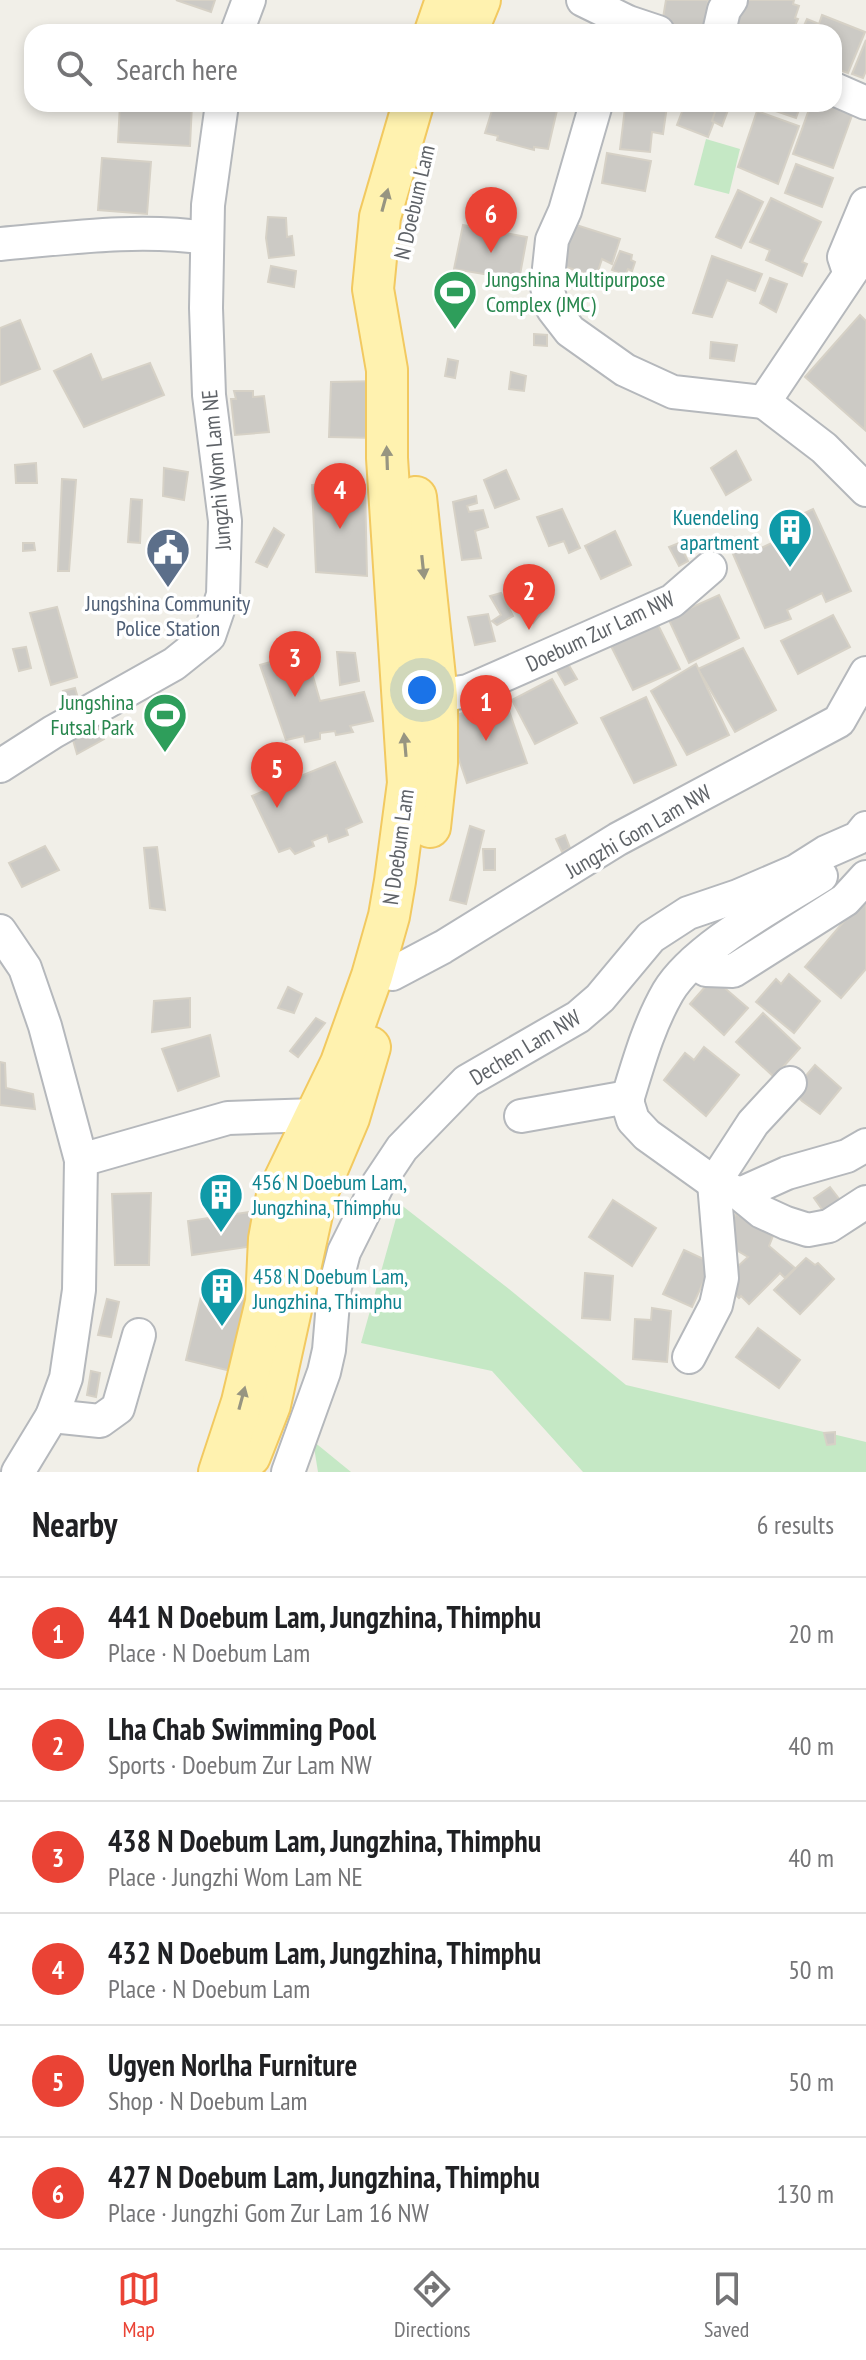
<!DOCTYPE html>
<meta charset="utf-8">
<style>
:root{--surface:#fff;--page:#f2f2f2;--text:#202124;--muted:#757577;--line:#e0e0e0;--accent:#ea4335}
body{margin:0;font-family:"PT Sans Narrow",sans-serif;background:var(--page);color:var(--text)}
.you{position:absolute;left:422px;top:690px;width:28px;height:28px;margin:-20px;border:6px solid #fff;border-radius:50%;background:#1a73e8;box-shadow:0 0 0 12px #1a73e833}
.badge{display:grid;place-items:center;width:52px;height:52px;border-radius:50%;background:var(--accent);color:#fff;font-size:26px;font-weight:700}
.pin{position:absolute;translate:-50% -66px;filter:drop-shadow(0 2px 4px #0008)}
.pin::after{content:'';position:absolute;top:42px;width:28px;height:24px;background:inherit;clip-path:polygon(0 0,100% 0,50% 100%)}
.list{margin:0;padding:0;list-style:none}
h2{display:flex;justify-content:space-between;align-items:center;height:104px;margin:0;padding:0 32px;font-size:34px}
h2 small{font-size:26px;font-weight:400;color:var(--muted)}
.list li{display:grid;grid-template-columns:52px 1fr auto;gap:24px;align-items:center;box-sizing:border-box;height:112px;padding:0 32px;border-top:2px solid var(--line)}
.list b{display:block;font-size:30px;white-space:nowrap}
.list p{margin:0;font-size:26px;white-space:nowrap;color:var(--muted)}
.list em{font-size:26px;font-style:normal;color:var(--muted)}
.icon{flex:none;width:44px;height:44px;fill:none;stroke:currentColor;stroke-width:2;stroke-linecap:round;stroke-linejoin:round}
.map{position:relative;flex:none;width:866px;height:1472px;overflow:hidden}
.search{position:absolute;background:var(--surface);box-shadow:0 4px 12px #0003;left:24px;right:24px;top:24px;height:88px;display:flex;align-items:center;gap:20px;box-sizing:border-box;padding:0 28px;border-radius:24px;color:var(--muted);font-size:30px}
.sheet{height:776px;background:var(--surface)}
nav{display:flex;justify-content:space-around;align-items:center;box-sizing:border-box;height:112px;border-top:2px solid var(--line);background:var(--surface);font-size:22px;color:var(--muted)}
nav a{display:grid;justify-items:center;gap:4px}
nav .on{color:var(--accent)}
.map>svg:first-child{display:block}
</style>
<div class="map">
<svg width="866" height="1472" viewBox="0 0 866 1472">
<rect width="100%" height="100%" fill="#f1efe8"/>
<g fill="#c5e8c5">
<polygon points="706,139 740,149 729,194 694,185"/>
<polygon points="400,1204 509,1289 626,1385 866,1442 866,1472 583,1472 492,1371 361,1343"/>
<polygon points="313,1441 351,1472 318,1472"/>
</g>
<g fill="#cccac5" stroke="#d6d1c6" stroke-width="2">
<polygon points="176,0 215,0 211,12"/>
<polygon points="666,0 708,0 705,29 662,24"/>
<polygon points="737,0 794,0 793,4 799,6 795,18 798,19 792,32 741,32 727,26"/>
<polygon points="822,15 865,32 848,73 834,68 834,32 801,32 807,19 819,24"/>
<polygon points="866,40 866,71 863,78 852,74"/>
<polygon points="120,104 192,104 190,146 118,142"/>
<polygon points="494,104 551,104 558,106 548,149 534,147 534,150 497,140 498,136 485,133"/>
<polygon points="640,104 667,106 663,134 652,132 650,152 620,149 625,108 640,110"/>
<polygon points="685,104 721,104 708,137 677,125"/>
<polygon points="768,104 801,104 796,118 767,108"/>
<polygon points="811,104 834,104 854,110 833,168 793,154"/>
<polygon points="717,106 728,110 722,126 712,121"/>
<polygon points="757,111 799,126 778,184 738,167"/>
<polygon points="607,153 651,161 645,191 602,183"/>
<polygon points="102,158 151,162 147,214 98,210"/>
<polygon points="796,164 833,178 822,207 785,193"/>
<polygon points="738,190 763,202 741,248 716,237"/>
<polygon points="771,198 821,222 802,262 807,264 802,276 766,260 770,250 750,242"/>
<polygon points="268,217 286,218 287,237 292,236 294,255 269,258 266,238"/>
<polygon points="573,224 620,239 612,264 602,259 596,277 560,265"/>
<polygon points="463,225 527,237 519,280 454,269"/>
<polygon points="620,251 632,255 631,260 635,262 632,271 628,269 625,275 612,270"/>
<polygon points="712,256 762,274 755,291 727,280 712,317 693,313"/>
<polygon points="271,266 296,271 294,287 268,282"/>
<polygon points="770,278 787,284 776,312 760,303"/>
<polygon points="860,315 866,321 865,430 805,377"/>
<polygon points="20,320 40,369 0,385 0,328"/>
<polygon points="534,334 547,335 547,346 534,345"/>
<polygon points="711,342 737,345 734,361 710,358"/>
<polygon points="91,354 102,380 150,363 164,395 84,427 54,371"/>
<polygon points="448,359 458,361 455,378 445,376"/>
<polygon points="511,372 526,376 524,391 509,389"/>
<polygon points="383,381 378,438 329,437 331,382"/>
<polygon points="234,391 253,391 253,397 264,396 269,432 235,435 231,399 236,399"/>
<polygon points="736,451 751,480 726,495 711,468"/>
<polygon points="36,463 37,483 16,483 15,465"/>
<polygon points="164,468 188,472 184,500 163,496"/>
<polygon points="506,470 519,499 495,508 484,480"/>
<polygon points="62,479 76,480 69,571 58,571"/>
<polygon points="312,485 365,485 367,576 316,572"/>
<polygon points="476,496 477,503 467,506 469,512 483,510 488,527 475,531 481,558 462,560 453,502"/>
<polygon points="131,499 142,500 140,543 128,542"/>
<polygon points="562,509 580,548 569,553 564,541 549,546 537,517"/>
<polygon points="813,509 851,591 826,602 822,593 787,610 791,619 765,628 730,547 754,537 761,548 795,532 790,520"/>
<polygon points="274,528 284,535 267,567 256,562"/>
<polygon points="615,531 631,565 601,579 585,546"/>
<polygon points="23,543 34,543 35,550 23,551"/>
<polygon points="679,543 688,561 679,566 669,547"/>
<polygon points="531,584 551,601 533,623 510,605"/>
<polygon points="501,593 513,616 497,625 492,621 501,615 490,596"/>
<polygon points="719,595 739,638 689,663 668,618"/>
<polygon points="57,607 77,677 51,685 30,613"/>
<polygon points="488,614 495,641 475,645 468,617"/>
<polygon points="833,615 850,647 798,674 781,641"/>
<polygon points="658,625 680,669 633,690 611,646"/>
<polygon points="26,647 31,668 19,671 13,649"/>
<polygon points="743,648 776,710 735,732 698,669"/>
<polygon points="306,652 320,701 364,692 373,721 350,726 353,732 336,735 335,731 320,733 320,739 305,742 304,736 286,740 260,665"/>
<polygon points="337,652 355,653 359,681 340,685"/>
<polygon points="567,662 577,679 565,685 554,666"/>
<polygon points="696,664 729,735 687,755 651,691"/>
<polygon points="552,679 577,723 535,744 512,700"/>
<polygon points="75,688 82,712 70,715 63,691"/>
<polygon points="646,697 676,765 634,783 601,718"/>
<polygon points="505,699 527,763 467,783 445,719"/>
<polygon points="98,726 104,739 77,754 73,740"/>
<polygon points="335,762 362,822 346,829 348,835 329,842 327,835 312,841 314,846 295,854 290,848 279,852 252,796"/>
<polygon points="470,826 484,831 466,904 450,900"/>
<polygon points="565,835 570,848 562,852 556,839"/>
<polygon points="45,846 59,870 22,887 9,863"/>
<polygon points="157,847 165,910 150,908 144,848"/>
<polygon points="483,849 495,849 495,870 484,870"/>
<polygon points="863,899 866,902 866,969 841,998 805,967"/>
<polygon points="789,974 820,1001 794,1033 756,1002 776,979 781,984"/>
<polygon points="713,978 748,1008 724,1035 690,1004"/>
<polygon points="288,987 302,994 294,1013 278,1008"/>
<polygon points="190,998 190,1027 152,1032 154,1001"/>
<polygon points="763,1013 800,1048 774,1077 736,1042"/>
<polygon points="316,1018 325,1023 298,1057 290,1051"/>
<polygon points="210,1035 219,1076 178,1091 162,1049"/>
<polygon points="704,1047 739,1075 706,1116 664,1080 685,1053 694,1060"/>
<polygon points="0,1062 5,1063 6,1088 33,1094 35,1109 0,1105"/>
<polygon points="815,1065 841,1088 820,1114 802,1101 793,1091"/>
<polygon points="830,1187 840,1200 824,1212 814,1198"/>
<polygon points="151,1193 149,1265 115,1265 112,1194"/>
<polygon points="613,1200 656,1228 632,1266 589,1237"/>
<polygon points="250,1212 254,1246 192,1255 188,1221"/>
<polygon points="736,1214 773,1236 769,1246 795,1268 785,1278 780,1273 749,1304 741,1296 739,1298 722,1281 748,1257 726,1244 727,1228"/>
<polygon points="684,1250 712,1263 692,1307 663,1294"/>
<polygon points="806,1258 815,1265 818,1263 834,1279 800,1314 774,1290"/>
<polygon points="585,1273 613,1276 610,1320 582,1318"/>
<polygon points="204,1284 258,1296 239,1373 186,1360"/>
<polygon points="107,1299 119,1302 111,1337 98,1335"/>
<polygon points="652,1308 671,1311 667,1362 633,1359 635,1319 651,1320"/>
<polygon points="758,1328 800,1360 779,1388 736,1357"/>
<polygon points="91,1371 100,1373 96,1397 87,1395"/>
<polygon points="835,1432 835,1444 827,1445 824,1433"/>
</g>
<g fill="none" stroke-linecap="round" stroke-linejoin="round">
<g stroke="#b5b8bc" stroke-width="36">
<g id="minor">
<polyline points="583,0 628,22 658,32"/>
<polyline points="237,32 249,0"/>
<polyline points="719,32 724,10 731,0"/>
<polyline points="834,89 866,103"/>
<polyline points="596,104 565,211 552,240 547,287 553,309 570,331 625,370 673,392 764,402"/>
<path d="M 0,244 C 68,238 139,228 206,238"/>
<polyline points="849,272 844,257 866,204"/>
<polyline points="764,402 866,250"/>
<polyline points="764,402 824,448 866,490"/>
<polyline points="437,696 468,691 672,601 710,568"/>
<polyline points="0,766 53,732 174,664 209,636 223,595 225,521 209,395 206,308 208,205 222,104"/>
<path d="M 821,876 C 777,904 694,948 668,992 C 649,1025 639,1061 628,1097 L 628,1104 L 633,1120 L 647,1135 L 714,1183 L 740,1194 L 762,1212 L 786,1223 L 808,1230 L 829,1226 L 866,1202"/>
<polyline points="0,931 25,968 45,1026 81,1160 79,1290 66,1378 52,1416 18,1472"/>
<polyline points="694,962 706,970 733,971 845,900 866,877"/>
<polyline points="392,974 443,947 618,839 839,721 866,673"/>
<polyline points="521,1116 628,1097"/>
<polyline points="81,1160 228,1118 316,1115 338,1117"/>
<polyline points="740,1194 787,1173 847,1156 866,1145"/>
<polyline points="689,1357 716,1305 722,1278 714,1183 753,1123 790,1083"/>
<polyline points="52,1416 100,1421 118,1408 139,1335"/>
<polyline points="288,1472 324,1372 329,1350 334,1291 344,1252 378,1184 402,1148 467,1081 578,1017 600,998 651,937 688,913 738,896 796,871 826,852 858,838 866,828"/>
</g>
</g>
<g stroke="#f2c960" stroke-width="44">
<g id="major">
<polyline points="435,32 446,0"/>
<polyline points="467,32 480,0"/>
<polyline points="416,497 437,696 437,763 430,827"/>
<polyline points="250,1456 270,1405 316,1196 349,1118 370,1047"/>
<polyline points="219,1472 242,1402 266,1302 269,1239 277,1195 341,1063 372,976 389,916 395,881 408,783 387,458 387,370 373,289 380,217 413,104"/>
</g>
</g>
<use href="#minor" stroke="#fff" stroke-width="32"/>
<use href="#major" stroke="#fff2af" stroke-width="40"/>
</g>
<defs><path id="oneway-solid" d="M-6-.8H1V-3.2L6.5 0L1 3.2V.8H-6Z" transform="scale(2)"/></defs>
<g fill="#979581">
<use href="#oneway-solid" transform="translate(385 200) rotate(-75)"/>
<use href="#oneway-solid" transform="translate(387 458) rotate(-92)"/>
<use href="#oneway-solid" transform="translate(423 567) rotate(84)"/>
<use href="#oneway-solid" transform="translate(405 745) rotate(-95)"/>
<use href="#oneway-solid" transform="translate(242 1398) rotate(-75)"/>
</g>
<defs>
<g id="stadium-pin" transform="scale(2.3)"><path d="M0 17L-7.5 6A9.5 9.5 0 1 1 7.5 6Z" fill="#2e9e5b" stroke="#fff"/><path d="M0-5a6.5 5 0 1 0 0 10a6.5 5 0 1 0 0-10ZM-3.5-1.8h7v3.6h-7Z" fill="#fff"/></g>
<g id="building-pin" transform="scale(2.3)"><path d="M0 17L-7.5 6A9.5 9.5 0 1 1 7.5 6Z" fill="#0f9aa8" stroke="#fff"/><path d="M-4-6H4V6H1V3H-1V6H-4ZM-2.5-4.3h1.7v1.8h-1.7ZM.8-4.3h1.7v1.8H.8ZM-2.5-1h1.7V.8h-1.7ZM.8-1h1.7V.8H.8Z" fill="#fff"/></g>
<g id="civic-pin" transform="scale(2.3)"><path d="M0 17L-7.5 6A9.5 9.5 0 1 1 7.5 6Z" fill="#5c6f8a" stroke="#fff"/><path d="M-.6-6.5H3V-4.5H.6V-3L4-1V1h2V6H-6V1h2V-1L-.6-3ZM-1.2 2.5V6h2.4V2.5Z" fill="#fff"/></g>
</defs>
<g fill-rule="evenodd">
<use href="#stadium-pin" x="455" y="292"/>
<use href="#building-pin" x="790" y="530"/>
<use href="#civic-pin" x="168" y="550"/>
<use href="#stadium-pin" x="165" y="715"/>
<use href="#building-pin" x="221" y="1195"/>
<use href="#building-pin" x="222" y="1289"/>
</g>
<g text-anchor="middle" stroke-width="7" stroke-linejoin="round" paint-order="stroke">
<g font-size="22" fill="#5f6368" stroke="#fff">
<text transform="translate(414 202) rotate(-77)" y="8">N Doebum Lam</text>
<text transform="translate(216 470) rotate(-95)" y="8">Jungzhi Wom Lam NE</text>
<text transform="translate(600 631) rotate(-25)" y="8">Doebum Zur Lam NW</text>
<text transform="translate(638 831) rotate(-30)" y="8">Jungzhi Gom Lam NW</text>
<text transform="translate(398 847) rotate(-82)" y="8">N Doebum Lam</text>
<text transform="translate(525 1047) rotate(-31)" y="8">Dechen Lam NW</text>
</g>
<g font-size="22" fill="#27864d" stroke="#fff" text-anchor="start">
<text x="486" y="287">Jungshina Multipurpose<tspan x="486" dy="25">Complex (JMC)</tspan></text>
<text x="134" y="710" text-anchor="end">Jungshina<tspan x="134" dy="25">Futsal Park</tspan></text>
</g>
<g font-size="22" fill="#0d838f" stroke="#fff" text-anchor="start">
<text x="759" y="525" text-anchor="end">Kuendeling<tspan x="759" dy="25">apartment</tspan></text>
<text x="252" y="1190">456 N Doebum Lam,<tspan x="252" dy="25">Jungzhina, Thimphu</tspan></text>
<text x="253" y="1284">458 N Doebum Lam,<tspan x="253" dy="25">Jungzhina, Thimphu</tspan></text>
</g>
<g font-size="22" fill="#4e5e75" stroke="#fff">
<text x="168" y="611">Jungshina Community<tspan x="168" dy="25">Police Station</tspan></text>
</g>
</g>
</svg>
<div class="you"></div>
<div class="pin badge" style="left:486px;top:741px">1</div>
<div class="pin badge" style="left:529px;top:630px">2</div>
<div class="pin badge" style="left:295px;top:697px">3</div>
<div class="pin badge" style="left:340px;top:529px">4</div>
<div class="pin badge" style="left:277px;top:808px">5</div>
<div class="pin badge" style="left:491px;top:253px">6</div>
<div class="search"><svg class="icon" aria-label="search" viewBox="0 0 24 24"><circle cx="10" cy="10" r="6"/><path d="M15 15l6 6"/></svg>Search here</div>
</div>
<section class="sheet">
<h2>Nearby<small>6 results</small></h2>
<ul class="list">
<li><span class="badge">1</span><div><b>441 N Doebum Lam, Jungzhina, Thimphu</b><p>Place · N Doebum Lam</p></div><em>20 m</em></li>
<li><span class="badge">2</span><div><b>Lha Chab Swimming Pool</b><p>Sports · Doebum Zur Lam NW</p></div><em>40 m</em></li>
<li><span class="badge">3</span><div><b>438 N Doebum Lam, Jungzhina, Thimphu</b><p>Place · Jungzhi Wom Lam NE</p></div><em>40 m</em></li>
<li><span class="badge">4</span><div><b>432 N Doebum Lam, Jungzhina, Thimphu</b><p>Place · N Doebum Lam</p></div><em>50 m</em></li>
<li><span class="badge">5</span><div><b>Ugyen Norlha Furniture</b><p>Shop · N Doebum Lam</p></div><em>50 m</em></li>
<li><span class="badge">6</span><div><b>427 N Doebum Lam, Jungzhina, Thimphu</b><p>Place · Jungzhi Gom Zur Lam 16 NW</p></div><em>130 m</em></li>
</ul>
</section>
<nav>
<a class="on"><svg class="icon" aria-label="map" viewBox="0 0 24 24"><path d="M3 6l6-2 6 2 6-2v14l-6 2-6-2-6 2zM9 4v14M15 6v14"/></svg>Map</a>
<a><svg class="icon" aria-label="directions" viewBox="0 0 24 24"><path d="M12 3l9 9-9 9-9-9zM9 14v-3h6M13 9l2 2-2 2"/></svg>Directions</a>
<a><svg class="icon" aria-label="saved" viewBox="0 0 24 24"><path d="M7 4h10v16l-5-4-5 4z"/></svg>Saved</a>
</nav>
